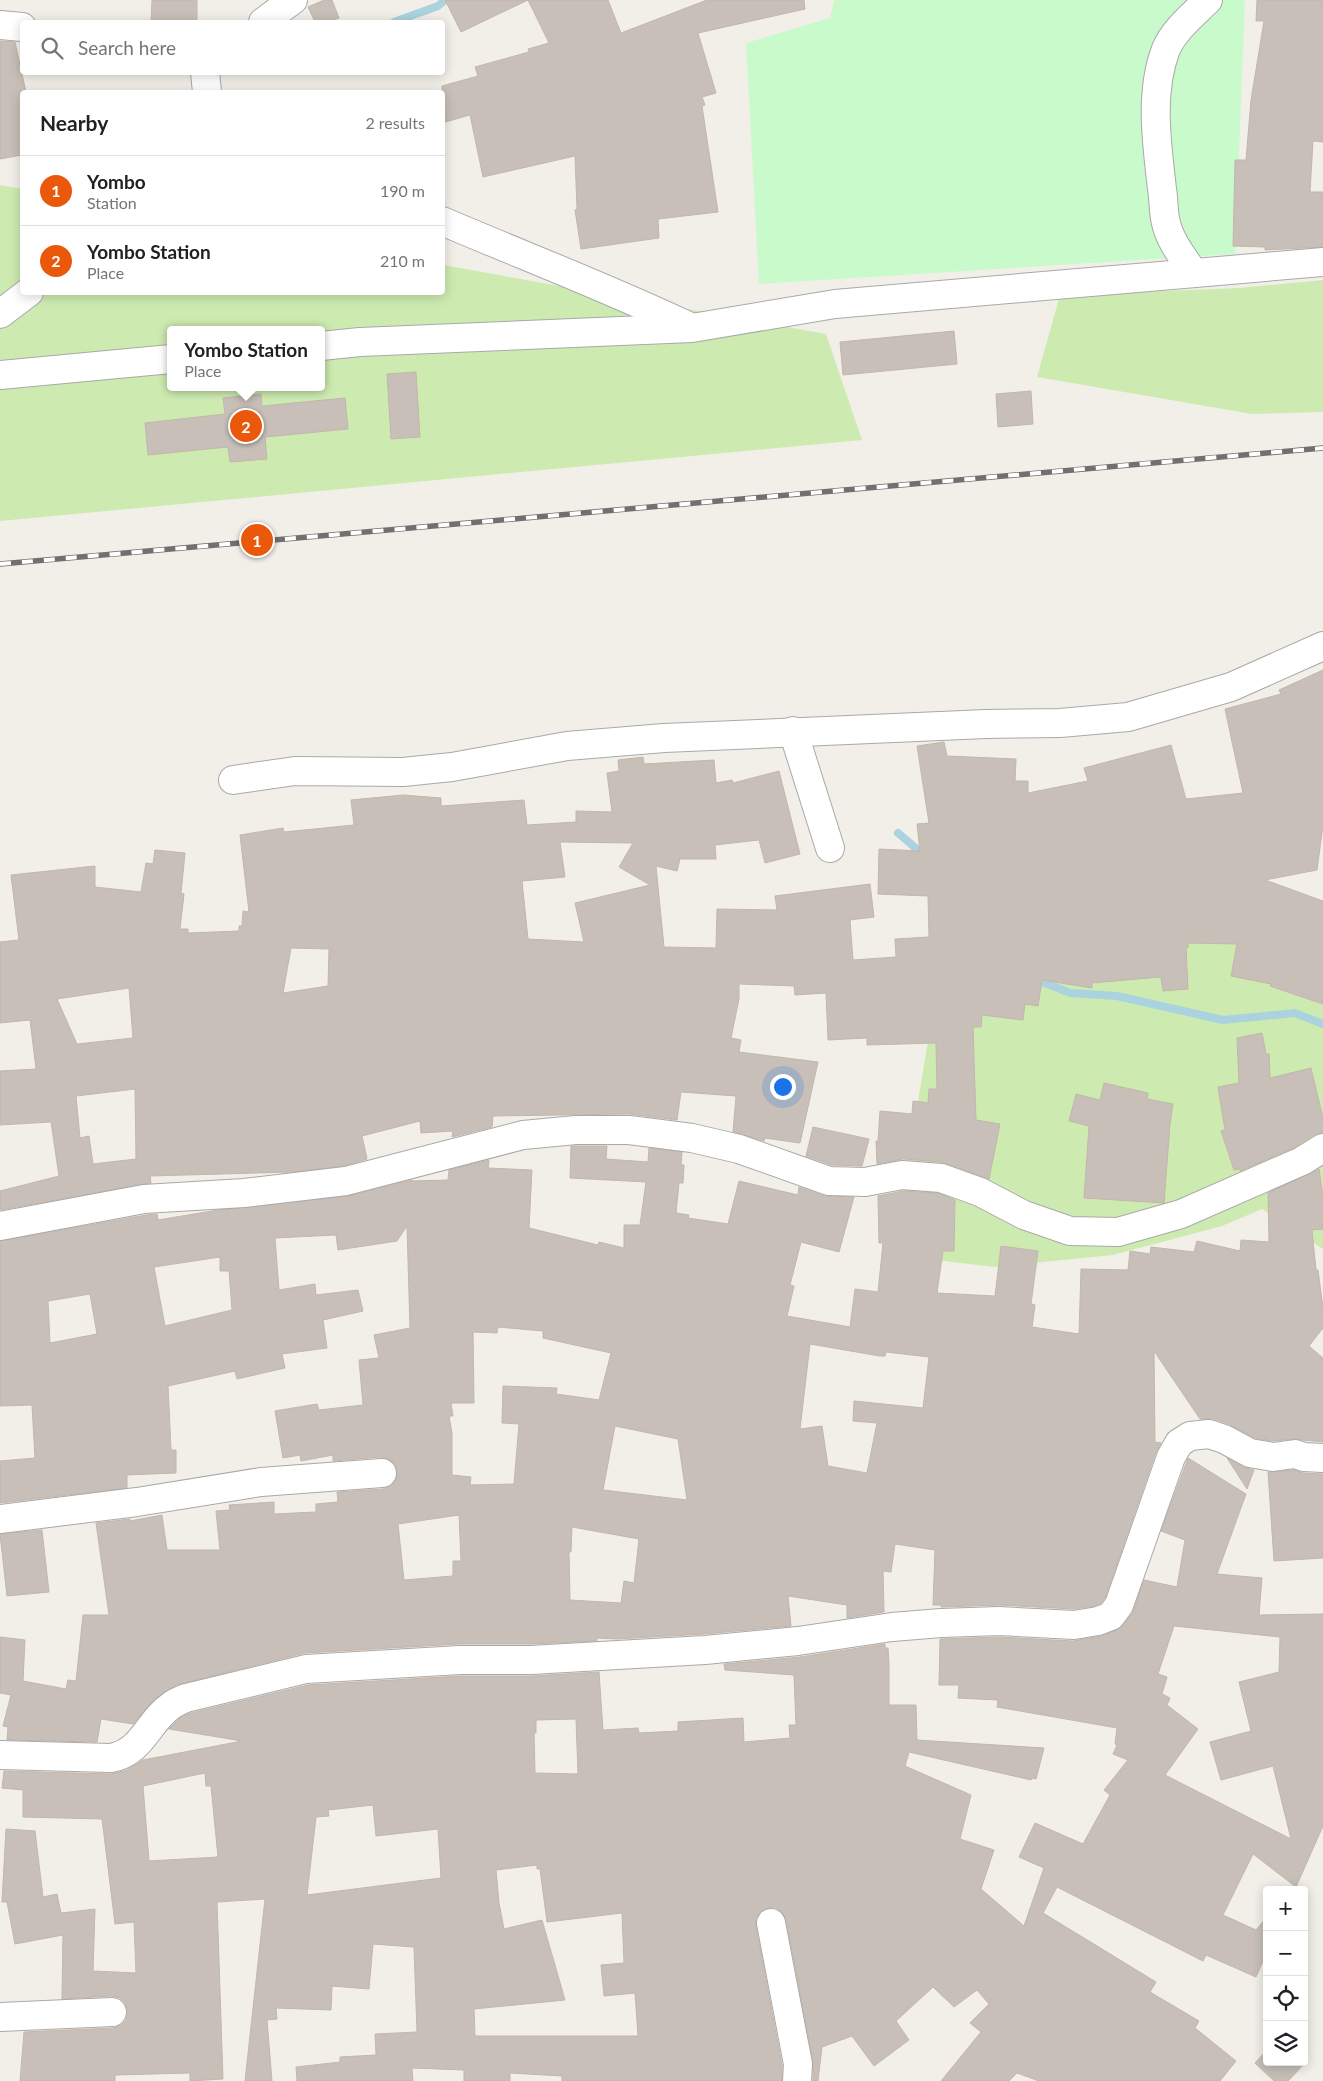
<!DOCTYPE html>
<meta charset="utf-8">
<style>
:root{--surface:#fff;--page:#f6f6f6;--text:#202124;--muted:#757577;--line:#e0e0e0;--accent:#ea580c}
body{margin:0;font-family:Lato,sans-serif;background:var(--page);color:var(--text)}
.controls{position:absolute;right:15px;bottom:15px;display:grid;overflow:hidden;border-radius:5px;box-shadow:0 2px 12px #0003}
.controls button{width:45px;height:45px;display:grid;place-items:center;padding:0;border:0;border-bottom:1px solid var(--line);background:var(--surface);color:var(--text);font:25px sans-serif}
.you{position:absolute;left:782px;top:1086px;width:18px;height:18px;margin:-12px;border:4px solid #fff;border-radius:50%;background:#1a73e8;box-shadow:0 0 0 8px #1a73e833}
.badge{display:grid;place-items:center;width:32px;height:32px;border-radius:50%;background:var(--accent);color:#fff;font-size:16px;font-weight:700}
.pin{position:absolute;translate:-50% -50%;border:2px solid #fff;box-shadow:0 1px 5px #0006}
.popup{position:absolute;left:167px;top:326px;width:158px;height:65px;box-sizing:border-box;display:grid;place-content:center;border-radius:5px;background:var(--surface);filter:drop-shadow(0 1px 4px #0005);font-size:16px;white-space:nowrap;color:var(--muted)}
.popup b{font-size:19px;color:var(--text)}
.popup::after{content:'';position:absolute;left:50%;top:100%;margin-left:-10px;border:10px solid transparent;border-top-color:var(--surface)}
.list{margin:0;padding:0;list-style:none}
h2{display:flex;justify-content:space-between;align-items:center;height:65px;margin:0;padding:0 20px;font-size:21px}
h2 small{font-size:16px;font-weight:400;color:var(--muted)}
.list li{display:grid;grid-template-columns:32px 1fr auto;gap:15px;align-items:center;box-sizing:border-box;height:70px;padding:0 20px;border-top:1px solid var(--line)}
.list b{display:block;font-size:19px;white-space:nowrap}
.list p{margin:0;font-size:16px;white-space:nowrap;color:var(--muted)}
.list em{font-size:16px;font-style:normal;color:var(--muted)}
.icon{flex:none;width:28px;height:28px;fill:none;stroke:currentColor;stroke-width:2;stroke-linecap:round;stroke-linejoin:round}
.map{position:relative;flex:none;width:1323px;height:2081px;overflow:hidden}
.search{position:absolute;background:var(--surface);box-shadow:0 2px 12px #0003;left:20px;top:20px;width:425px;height:55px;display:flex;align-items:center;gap:12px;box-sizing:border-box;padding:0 18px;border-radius:5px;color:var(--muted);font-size:19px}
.panel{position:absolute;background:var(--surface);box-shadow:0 2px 12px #0003;left:20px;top:90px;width:425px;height:205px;border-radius:5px}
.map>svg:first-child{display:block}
</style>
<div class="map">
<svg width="1323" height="2081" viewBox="0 0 1323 2081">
<rect width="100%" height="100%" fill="#f2efe9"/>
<g fill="#cdebb0" fill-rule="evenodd">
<path d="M 0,185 L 22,189 L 22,292 L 442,292 L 443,265 L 826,334 L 862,440 L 0,521 ZM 171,330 L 321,330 L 321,387 L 171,387 Z"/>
<polygon points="1323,280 1323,412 1252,414 1037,377 1060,295 1239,288"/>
<polygon points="1136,926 1323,959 1323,1249 1262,1209 1222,1226 1113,1255 995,1267 892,1255 936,994"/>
</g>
<polygon fill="#c8facc" points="834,0 1245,0 1235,254 759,284 746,43 830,18"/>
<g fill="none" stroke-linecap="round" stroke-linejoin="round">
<g stroke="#aad3df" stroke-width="8">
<polyline points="394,22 438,6 445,0"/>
<polyline points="898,833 925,856"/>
<polyline points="1033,978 1070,993 1117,996 1223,1020 1295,1013 1323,1024"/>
</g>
</g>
<g fill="#c7bfb8" stroke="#c4b6ab" fill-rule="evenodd">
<polygon points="152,0 197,0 197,22 151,22"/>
<polygon points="324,0 332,0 339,18 327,22 315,22 308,7"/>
<polygon points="445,0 608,0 621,33 707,0 804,0 805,9 698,33 716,93 702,97 705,105 702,106 718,212 658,219 659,238 581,249 575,210 577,209 575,156 483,177 470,115 442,123 442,86 478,76 475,67 529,52 528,49 549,43 528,0 461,32"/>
<polygon points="1257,0 1323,0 1323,142 1313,141 1310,192 1323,192 1323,247 1265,250 1265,247 1233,246 1235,160 1246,160 1251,100 1264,21 1256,21"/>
<polygon points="0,41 15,42 26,92 22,92 22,155 0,159"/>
<polygon points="954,331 957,364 843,375 840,342"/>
<polygon points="416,372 420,437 391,439 387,374"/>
<polygon points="1031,391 1033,424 998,427 996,394"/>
<polygon points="261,394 262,406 345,398 348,429 265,437 267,459 230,462 228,447 148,455 145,423 225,414 223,398"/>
<path d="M 1323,670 L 1323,825 L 1317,870 L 1265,880 L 1323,901 L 1323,1004 L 1270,986 L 1271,984 L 1231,976 L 1237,944 L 1188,943 L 1188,948 L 1186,948 L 1188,989 L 1163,991 L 1161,977 L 1092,983 L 1092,988 L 1042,980 L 1038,1006 L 1025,1004 L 1023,1020 L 982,1015 L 981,1027 L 973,1027 L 976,1120 L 1000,1124 L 989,1179 L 942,1162 L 903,1159 L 877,1164 L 876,1141 L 878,1141 L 880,1111 L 912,1114 L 913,1101 L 928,1103 L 929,1089 L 937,1089 L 936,1043 L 867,1045 L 867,1038 L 828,1040 L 826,993 L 795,995 L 794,986 L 739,984 L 739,999 L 731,1038 L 741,1040 L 739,1052 L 818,1062 L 800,1143 L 765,1138 L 764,1141 L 733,1132 L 736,1096 L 681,1092 L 677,1120 L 629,1114 L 493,1116 L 492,1127 L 452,1137 L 453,1131 L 421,1133 L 420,1121 L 362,1136 L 367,1159 L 343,1166 L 293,1172 L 150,1176 L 151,1183 L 0,1210 L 0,1191 L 59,1176 L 51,1122 L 0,1125 L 0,1071 L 36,1069 L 30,1020 L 0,1023 L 0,942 L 19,940 L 11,875 L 95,866 L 95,887 L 141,892 L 146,863 L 153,864 L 155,850 L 185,853 L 181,893 L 184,894 L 180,929 L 188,929 L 188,933 L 239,931 L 239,926 L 242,926 L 243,911 L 249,912 L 240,835 L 283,828 L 284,832 L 354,825 L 351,800 L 403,795 L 441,798 L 441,806 L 524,800 L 527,825 L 576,822 L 576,811 L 612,812 L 607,773 L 619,771 L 618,760 L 643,757 L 644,764 L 714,760 L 716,783 L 732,780 L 733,783 L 779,771 L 800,854 L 765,863 L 759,840 L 715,845 L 716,859 L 680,859 L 677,871 L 656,866 L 664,947 L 716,948 L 717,909 L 777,910 L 775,896 L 870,884 L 874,917 L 850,920 L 853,960 L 896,957 L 895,939 L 929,937 L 928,896 L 878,894 L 879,849 L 920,851 L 917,824 L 929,823 L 917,746 L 944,742 L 947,756 L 1016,759 L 1015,781 L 1028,781 L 1028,793 L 1088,781 L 1084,768 L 1171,745 L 1186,799 L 1243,793 L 1225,709 L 1281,694 L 1279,690 ZM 560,842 L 633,843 L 619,867 L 650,885 L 575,903 L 584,942 L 528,939 L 522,881 L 565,877 ZM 291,948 L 329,949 L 328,986 L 283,993 ZM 129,988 L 133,1038 L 77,1044 L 57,999 ZM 135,1089 L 136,1159 L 93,1164 L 89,1136 L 80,1138 L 76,1096 Z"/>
<polygon points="1262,1033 1266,1054 1269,1054 1270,1078 1311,1068 1323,1118 1323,1132 1315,1134 1295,1147 1240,1171 1240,1169 1234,1170 1221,1131 1225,1130 1218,1087 1239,1083 1237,1038"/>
<polygon points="1104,1083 1148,1093 1147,1099 1173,1104 1170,1124 1164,1203 1084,1198 1089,1126 1069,1121 1076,1094 1100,1100"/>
<polygon points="813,1127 869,1139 862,1166 832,1165 806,1156"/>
<path d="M 571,1146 L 607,1146 L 606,1159 L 648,1162 L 649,1148 L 682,1152 L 681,1165 L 684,1165 L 683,1183 L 679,1183 L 676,1213 L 689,1215 L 688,1218 L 728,1224 L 739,1181 L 798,1195 L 799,1187 L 824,1196 L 854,1197 L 839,1252 L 801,1242 L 790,1285 L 794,1286 L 787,1316 L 850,1327 L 855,1289 L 878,1292 L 883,1243 L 879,1243 L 878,1196 L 903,1191 L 938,1193 L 955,1200 L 954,1251 L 943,1251 L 937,1293 L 995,1296 L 1001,1246 L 1038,1251 L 1031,1304 L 1035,1305 L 1032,1327 L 1079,1334 L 1081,1269 L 1128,1270 L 1130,1251 L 1150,1254 L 1151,1247 L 1194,1252 L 1197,1241 L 1240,1251 L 1241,1240 L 1269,1242 L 1268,1193 L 1319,1169 L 1323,1197 L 1323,1229 L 1312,1230 L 1316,1270 L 1318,1270 L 1323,1308 L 1323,1328 L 1309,1346 L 1323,1358 L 1323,1442 L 1293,1439 L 1273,1441 L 1266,1440 L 1266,1437 L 1265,1440 L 1255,1438 L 1229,1424 L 1214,1419 L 1200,1419 L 1154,1351 L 1155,1442 L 1161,1443 L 1156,1452 L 1105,1598 L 1101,1603 L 1094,1606 L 1073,1609 L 1000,1605 L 941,1607 L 941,1605 L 933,1605 L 935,1550 L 895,1544 L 891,1572 L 883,1571 L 884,1612 L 847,1618 L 847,1605 L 788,1596 L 791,1626 L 704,1634 L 616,1639 L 597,1638 L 597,1641 L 531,1644 L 459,1644 L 305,1653 L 176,1685 L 154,1700 L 133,1724 L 101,1719 L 97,1742 L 7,1740 L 8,1727 L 3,1726 L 11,1695 L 0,1693 L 0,1637 L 25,1640 L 23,1681 L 66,1689 L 68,1680 L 76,1681 L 83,1615 L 109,1615 L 96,1523 L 130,1519 L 130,1521 L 162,1515 L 167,1550 L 220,1550 L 216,1511 L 230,1510 L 229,1505 L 274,1502 L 274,1514 L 316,1512 L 316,1504 L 338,1502 L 337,1492 L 383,1489 L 391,1486 L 396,1479 L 397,1471 L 395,1464 L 388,1459 L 381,1457 L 333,1461 L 333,1455 L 301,1461 L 300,1455 L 283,1458 L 275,1411 L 317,1404 L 319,1410 L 363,1405 L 359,1360 L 379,1358 L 374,1335 L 410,1328 L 407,1226 L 397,1241 L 338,1250 L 336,1235 L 275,1238 L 279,1290 L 315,1284 L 316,1295 L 358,1290 L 363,1311 L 323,1320 L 327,1348 L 282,1354 L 285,1368 L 237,1379 L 235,1371 L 168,1386 L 171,1450 L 176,1450 L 176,1473 L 127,1475 L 127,1488 L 0,1503 L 0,1461 L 35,1458 L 32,1405 L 0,1406 L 0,1241 L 146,1215 L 157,1214 L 158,1220 L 218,1210 L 348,1196 L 412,1180 L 412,1181 L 448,1180 L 449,1170 L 489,1160 L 488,1168 L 532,1170 L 529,1228 L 598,1245 L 599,1242 L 624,1248 L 624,1225 L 640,1225 L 646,1182 L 570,1178 ZM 220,1257 L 220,1271 L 229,1271 L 232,1310 L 165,1326 L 154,1267 ZM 90,1294 L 97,1334 L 50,1343 L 48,1301 ZM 498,1327 L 543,1331 L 543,1338 L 611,1353 L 599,1400 L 556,1394 L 557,1388 L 503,1386 L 502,1423 L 519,1424 L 514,1484 L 470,1485 L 471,1477 L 452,1475 L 452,1433 L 449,1416 L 453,1416 L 451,1403 L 474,1403 L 473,1332 L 497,1333 ZM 810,1344 L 880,1356 L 885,1356 L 886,1352 L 929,1357 L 923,1408 L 854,1401 L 853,1421 L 877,1423 L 867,1473 L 828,1466 L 822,1426 L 800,1429 ZM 615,1426 L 678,1439 L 687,1500 L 603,1490 ZM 459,1515 L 461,1561 L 453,1561 L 453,1576 L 404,1580 L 398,1524 ZM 572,1527 L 639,1539 L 634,1583 L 624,1581 L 621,1603 L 570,1600 L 569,1552 L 571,1552 Z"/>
<path d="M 1188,1458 L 1246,1494 L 1217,1574 L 1262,1578 L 1259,1615 L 1323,1614 L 1323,1826 L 1296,1887 L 1253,1854 L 1223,1915 L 1256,1930 L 1267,1917 L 1267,1952 L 1256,1977 L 1206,1955 L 1203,1961 L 1057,1887 L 1043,1913 L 1156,1982 L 1150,1992 L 1199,2021 L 1195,2028 L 1236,2061 L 1220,2081 L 1039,2081 L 1017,2073 L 1009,2081 L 941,2081 L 981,2032 L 970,2023 L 989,2004 L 977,1990 L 954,2007 L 933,1987 L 896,2021 L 909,2040 L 874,2066 L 852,2036 L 822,2047 L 818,2081 L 813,2081 L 813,2061 L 786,1920 L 782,1912 L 776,1908 L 769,1908 L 760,1912 L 756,1918 L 756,1926 L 782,2065 L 782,2081 L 562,2081 L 562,2076 L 510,2073 L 510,2081 L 464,2081 L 464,2070 L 412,2068 L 413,2081 L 297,2081 L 296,2067 L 340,2062 L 340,2057 L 376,2055 L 375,2034 L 417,2032 L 414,1947 L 373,1944 L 369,1989 L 332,1986 L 331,2010 L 276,2008 L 277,2019 L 267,2020 L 272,2081 L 245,2081 L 265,1899 L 217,1902 L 223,2079 L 190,2081 L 190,2073 L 115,2075 L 115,2081 L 20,2081 L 24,2032 L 113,2028 L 121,2025 L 126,2020 L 128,2011 L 125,2003 L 120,1998 L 112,1996 L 62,1999 L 63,1935 L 15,1944 L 7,1902 L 2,1902 L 6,1829 L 35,1831 L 43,1897 L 57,1894 L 61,1913 L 95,1909 L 93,1971 L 136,1973 L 134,1922 L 115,1924 L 102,1819 L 23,1817 L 23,1790 L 2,1788 L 4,1771 L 111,1774 L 127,1770 L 143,1760 L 242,1741 L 169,1729 L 181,1717 L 191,1713 L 308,1685 L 460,1676 L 531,1676 L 599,1672 L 603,1730 L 638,1728 L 639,1733 L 678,1731 L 678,1722 L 743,1718 L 744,1742 L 790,1738 L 789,1725 L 796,1725 L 794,1675 L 725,1670 L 724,1664 L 800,1657 L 885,1644 L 885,1648 L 888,1648 L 889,1664 L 889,1705 L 916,1705 L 917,1740 L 1044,1748 L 1036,1779 L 1032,1778 L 1031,1780 L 909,1752 L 905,1766 L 971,1795 L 960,1839 L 994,1850 L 981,1889 L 1024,1926 L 1044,1868 L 1019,1857 L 1035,1823 L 1083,1844 L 1110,1795 L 1104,1790 L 1128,1760 L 1113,1754 L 1117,1745 L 1115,1744 L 1117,1728 L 997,1707 L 998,1700 L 958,1698 L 959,1685 L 939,1685 L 940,1639 L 999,1637 L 1073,1641 L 1101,1636 L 1117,1630 L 1132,1614 L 1144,1580 L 1177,1587 L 1185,1540 L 1161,1531 ZM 1174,1626 L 1280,1637 L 1279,1672 L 1239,1682 L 1251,1731 L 1210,1742 L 1221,1780 L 1273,1766 L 1291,1839 L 1165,1775 L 1198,1729 L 1167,1705 L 1170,1698 L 1162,1694 L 1167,1677 L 1158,1674 ZM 576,1719 L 578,1774 L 535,1773 L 534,1733 L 536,1733 L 536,1720 ZM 205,1773 L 206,1786 L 211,1786 L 218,1857 L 149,1861 L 143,1786 ZM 373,1805 L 376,1836 L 438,1829 L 441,1878 L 307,1895 L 316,1817 L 329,1816 L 328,1810 ZM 537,1865 L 537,1869 L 540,1869 L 547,1922 L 622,1913 L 624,1963 L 601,1965 L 604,1996 L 635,1993 L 638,2036 L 475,2036 L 474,2009 L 565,2000 L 542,1920 L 504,1929 L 499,1903 L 496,1870 Z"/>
<polygon points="1227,1458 1243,1467 1254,1470 1247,1489"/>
<polygon points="1294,1470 1303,1473 1323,1474 1323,1558 1274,1561 1268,1472"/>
<polygon points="42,1530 49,1592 7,1596 0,1534"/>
<polygon points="1267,2050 1267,2062 1304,2062 1304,2060 1306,2062 1288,2081 1274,2081 1255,2063"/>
</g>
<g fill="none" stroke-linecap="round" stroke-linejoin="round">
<g stroke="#a9a9a9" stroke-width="30">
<g id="minor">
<polyline points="263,22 293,0"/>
<polyline points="0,25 22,27"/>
<polyline points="205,72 207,92"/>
<path d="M 442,221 C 524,256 608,288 688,326"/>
<path d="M 1193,272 C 1183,257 1170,241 1166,223 C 1163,212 1164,200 1162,189 C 1157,144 1149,93 1166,49 C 1174,30 1194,14 1208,0"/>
<polyline points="0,314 29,292"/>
<polyline points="321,346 360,342 692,328 835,304 1323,262"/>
<polyline points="0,375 171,359"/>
<polyline points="793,731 830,848"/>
<polyline points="233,780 295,771 403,772 452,767 567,746 664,738 986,724 1060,723 1128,717 1231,687 1323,646"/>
<polyline points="0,1226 144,1199 244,1193 346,1181 523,1135 576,1130 629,1130 692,1138 739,1149 829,1181 865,1182 902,1175 941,1178 980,1192 1024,1215 1070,1231 1118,1232 1181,1214 1302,1161 1323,1148"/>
<polyline points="0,1519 137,1502 261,1482 382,1473"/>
<path d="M 0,1755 L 111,1758 C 143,1752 147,1722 172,1705 C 176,1702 181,1700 186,1698 L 306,1669 L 460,1660 L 531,1660 L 705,1650 L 798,1641 L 892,1627 L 941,1623 L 999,1621 L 1074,1625 L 1098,1621 L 1111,1616 L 1119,1605 L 1171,1457 L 1179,1443 L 1190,1436 L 1209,1434 L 1224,1439 L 1250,1453 L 1273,1457 L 1295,1454 L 1304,1457 L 1323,1458"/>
<polyline points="771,1923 798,2064 797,2081"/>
<polyline points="0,2017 112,2012"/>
</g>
</g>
<use href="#minor" stroke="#fff" stroke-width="28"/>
<g stroke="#707070" stroke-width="5.5">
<polyline id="rail" points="0,564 1323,448"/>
</g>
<use href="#rail" stroke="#fff" stroke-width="4" stroke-dasharray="11" stroke-linecap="butt"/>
</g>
</svg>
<div class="controls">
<button>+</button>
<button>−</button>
<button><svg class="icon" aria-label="locate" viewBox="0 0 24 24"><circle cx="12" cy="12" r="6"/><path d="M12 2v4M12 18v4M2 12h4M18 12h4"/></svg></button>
<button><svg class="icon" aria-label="layers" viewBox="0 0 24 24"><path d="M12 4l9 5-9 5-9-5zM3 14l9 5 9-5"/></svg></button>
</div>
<div class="you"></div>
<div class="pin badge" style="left:257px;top:540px">1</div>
<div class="pin badge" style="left:246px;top:426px">2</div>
<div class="popup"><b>Yombo Station</b>Place</div>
<div class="search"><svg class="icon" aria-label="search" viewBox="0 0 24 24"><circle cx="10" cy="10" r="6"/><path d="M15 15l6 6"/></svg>Search here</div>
<section class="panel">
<h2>Nearby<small>2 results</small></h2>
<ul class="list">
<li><span class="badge">1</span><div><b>Yombo</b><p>Station</p></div><em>190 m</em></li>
<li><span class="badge">2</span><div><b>Yombo Station</b><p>Place</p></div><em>210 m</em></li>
</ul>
</section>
</div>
